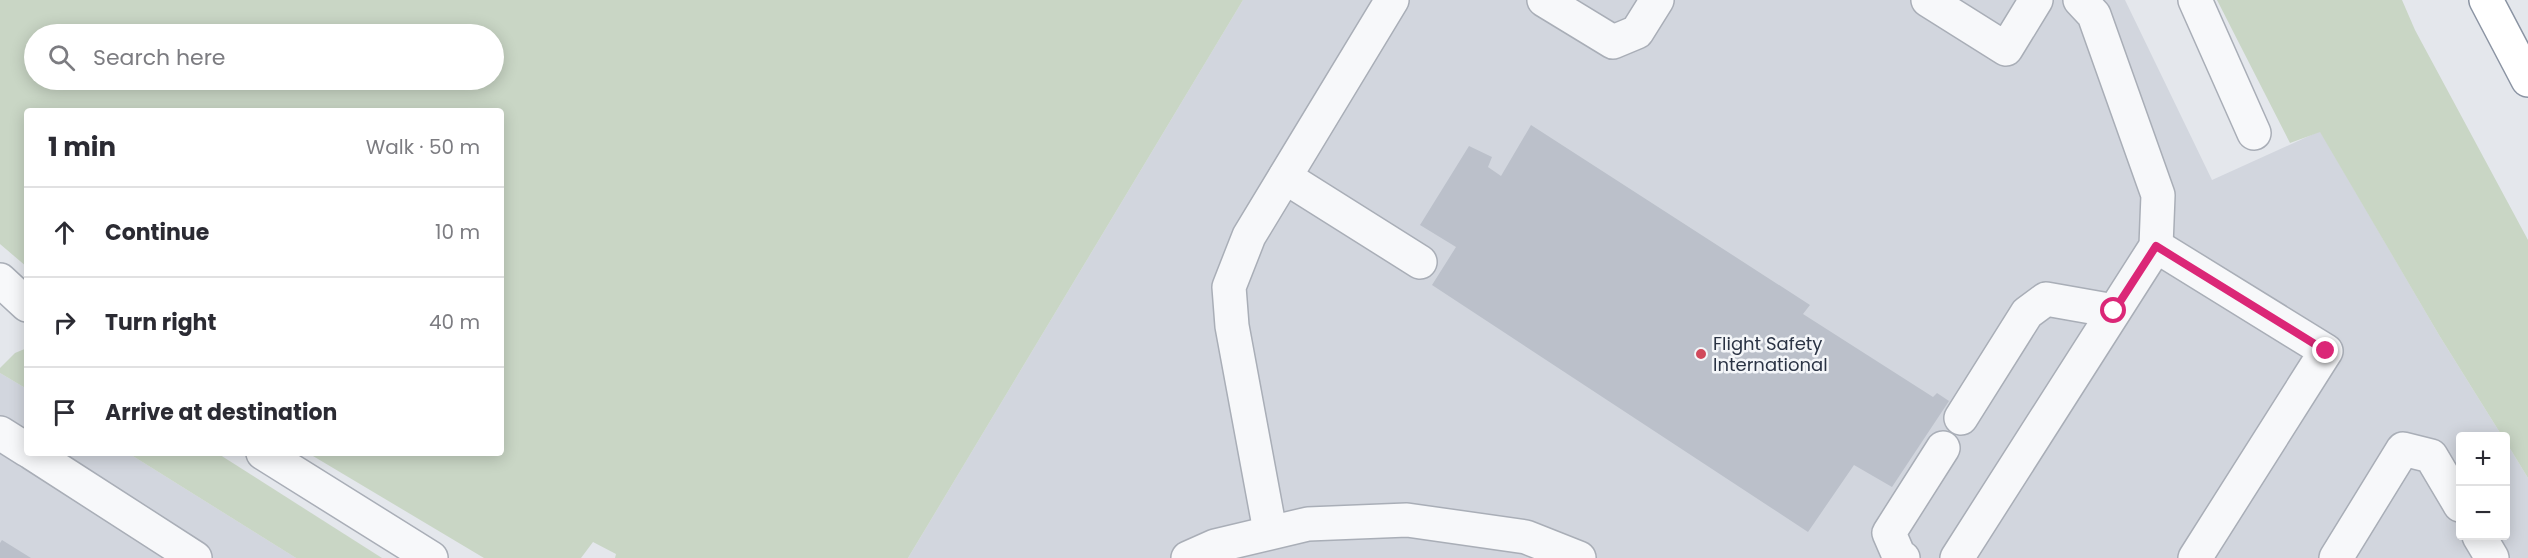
<!DOCTYPE html>
<meta charset="utf-8">
<style>
:root{--surface:#fff;--page:#f2f2f3;--text:#2b2b33;--muted:#7c7c81;--line:#e1e1e2}
body{margin:0;font-family:Poppins,sans-serif;background:var(--page);color:var(--text)}
.controls{position:absolute;right:18px;bottom:18px;display:grid;overflow:hidden;border-radius:6px;box-shadow:0 3px 15px #0003}
.controls button{width:54px;height:54px;display:grid;place-items:center;padding:0;border:0;border-bottom:2px solid var(--line);background:var(--surface);color:var(--text);font:30px sans-serif}
.stop{position:absolute;width:18px;height:18px;margin:-14px;border:4px solid #db2777;border-radius:50%;background:#fff}
.stop.end{background:#db2777;border-color:#fff;box-shadow:0 2px 6px #0008}
.list{margin:0;padding:0;list-style:none}
h2{display:flex;justify-content:space-between;align-items:center;height:78px;margin:0;padding:0 24px;font-size:26px}
h2 small{font-size:20px;font-weight:400;color:var(--muted)}
.list li{display:grid;grid-template-columns:39px 1fr auto;gap:18px;align-items:center;box-sizing:border-box;height:90px;padding:0 24px;border-top:2px solid var(--line)}
.list b{display:block;font-size:22px;white-space:nowrap}
.list em{font-size:20px;font-style:normal;color:var(--muted)}
.icon{flex:none;width:33px;height:33px;fill:none;stroke:currentColor;stroke-width:2;stroke-linecap:round;stroke-linejoin:round}
.map{position:relative;flex:none;width:2528px;height:558px;overflow:hidden}
.search{position:absolute;background:var(--surface);box-shadow:0 3px 15px #0003;left:24px;top:24px;width:480px;height:66px;display:flex;align-items:center;gap:15px;box-sizing:border-box;padding:0 21px;border-radius:33px;color:var(--muted);font-size:22px}
.panel{position:absolute;background:var(--surface);box-shadow:0 3px 15px #0003;left:24px;top:108px;width:480px;height:348px;border-radius:6px}
.map>svg:first-child{display:block}
</style>
<div class="map">
<svg width="2528" height="558" viewBox="0 0 2528 558">
<rect width="100%" height="100%" fill="#e4e7ec"/>
<g fill="#d2d6de">
<polygon points="1243,0 2125,0 2212,180 2320,131 2439,335 2502,436 2460,436 2460,536 2506,536 2506,442 2528,478 2528,558 908,558"/>
<polygon points="0,373 27,389 27,453 128,453 296,558 0,558"/>
</g>
<g fill="#c9d6c5" fill-rule="evenodd">
<path d="M 0,0 L 1243,0 L 908,558 L 615,558 L 616,554 L 593,542 L 581,558 L 484,558 L 313,456 L 308,453 L 501,453 L 501,111 L 27,111 L 27,267 L 0,244 ZM 494,34 L 494,80 L 34,80 L 34,34 Z"/>
<polygon points="2217,0 2402,0 2415,30 2528,240 2528,478 2506,442 2506,436 2502,436 2439,335 2320,132 2290,143"/>
<polygon points="27,348 27,389 0,373 0,368 15,353"/>
<polygon points="128,453 217,453 382,558 296,558"/>
</g>
<g fill="#bbc0ca">
<polygon points="1531,125 1810,305 1803,314 1933,397 1937,393 1949,401 1892,487 1854,465 1808,532 1432,285 1456,247 1420,225 1469,146 1492,157 1488,167 1501,176"/>
<polygon points="2,540 31,558 0,558 0,543"/>
</g>
<g fill="none" stroke-linecap="round" stroke-linejoin="round">
<g stroke="#a9aeb7" stroke-width="36">
<g id="minor">
<polyline points="1544,0 1613,42 1637,32 1657,0"/>
<polyline points="1928,0 2006,49 2036,0"/>
<polyline points="2195,0 2254,133"/>
<polyline points="1285,177 1420,262"/>
<polyline points="2156,246 2326,351 2195,558"/>
<polyline points="0,280 27,305"/>
<polyline points="1961,418 2027,313 2046,299 2114,311"/>
<polyline points="0,433 27,450"/>
<polyline points="32,453 195,558"/>
<polyline points="263,453 431,558"/>
<polyline points="1270,531 1232,326 1229,287 1249,236 1392,0"/>
<polyline points="2479,536 2492,558"/>
<polyline points="1188,558 1215,546 1308,524 1407,520 1526,537 1579,558"/>
<polyline points="1903,558 1899,556 1889,533 1943,448"/>
<polyline points="1957,558 2156,246 2158,195 2094,15 2080,0"/>
<polyline points="2336,558 2403,449 2431,456 2460,505"/>
</g>
</g>
<g stroke="#8b94a3" stroke-width="36">
<polyline id="highway" points="2486,0 2528,80"/>
</g>
<use href="#minor" stroke="#f7f8fa" stroke-width="33"/>
<use href="#highway" stroke="#fff" stroke-width="33"/>
</g>
<g fill="none" stroke-linecap="round" stroke-linejoin="round">
<polyline stroke="#db2777" stroke-width="8" points="2114,311 2156,246 2326,351"/>
</g>
<circle fill="#d1495b" stroke="#f4f6f9" stroke-width="2" cx="1701" cy="354" r="6"/>
<g text-anchor="middle" stroke-width="5" stroke-linejoin="round" paint-order="stroke">
<g font-size="18" fill="#2b3445" stroke="#f4f6f9" text-anchor="start">
<text x="1713" y="350">Flight Safety<tspan x="1713" dy="21">International</tspan></text>
</g>
</g>
</svg>
<div class="controls">
<button>+</button>
<button>−</button>
</div>
<div class="stop" style="left:2114px;top:311px"></div>
<div class="stop end" style="left:2326px;top:351px"></div>
<div class="search"><svg class="icon" aria-label="search" viewBox="0 0 24 24"><circle cx="10" cy="10" r="6"/><path d="M15 15l6 6"/></svg>Search here</div>
<section class="panel">
<h2>1 min<small>Walk · 50 m</small></h2>
<ul class="list">
<li><svg class="icon" aria-label="ahead" viewBox="0 0 24 24"><path d="M12 20V5M6 11l6-6 6 6"/></svg><div><b>Continue</b></div><em>10 m</em></li>
<li><svg class="icon" aria-label="right" viewBox="0 0 24 24"><path d="M7 20v-9h11M14 6l5 5-5 5"/></svg><div><b>Turn right</b></div><em>40 m</em></li>
<li><svg class="icon" aria-label="arrive" viewBox="0 0 24 24"><path d="M6 21V4h12l-3 4 3 4H6"/></svg><div><b>Arrive at destination</b></div></li>
</ul>
</section>
</div>
